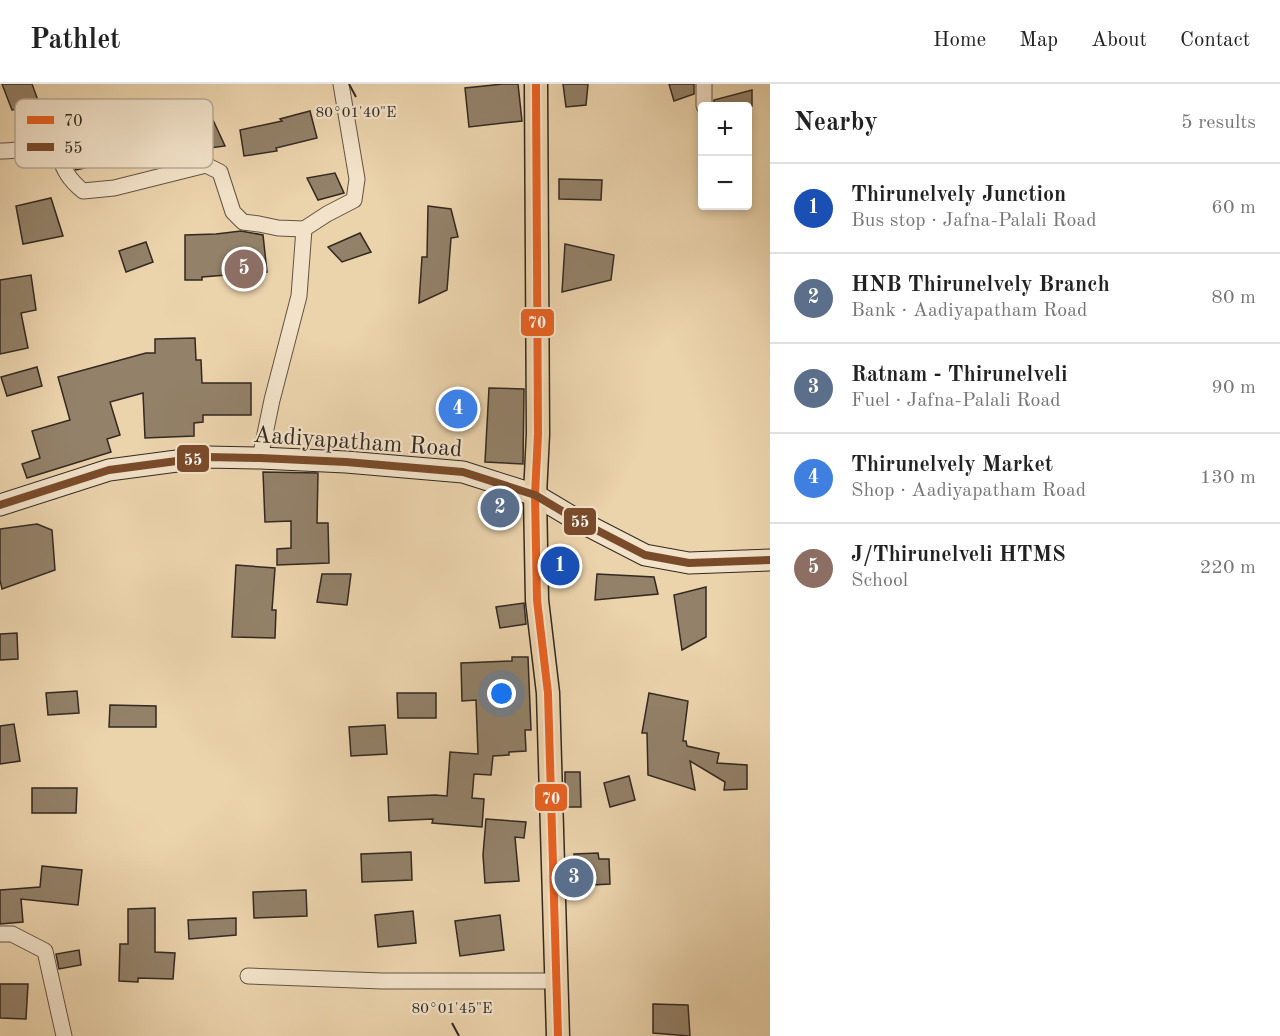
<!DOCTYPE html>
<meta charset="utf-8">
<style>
:root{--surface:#fff;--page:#f2f2f2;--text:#222;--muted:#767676;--line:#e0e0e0;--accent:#7c3aed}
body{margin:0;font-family:"Old Standard TT",serif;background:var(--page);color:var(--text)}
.controls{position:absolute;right:18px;top:18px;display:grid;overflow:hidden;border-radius:6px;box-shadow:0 3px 9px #0003}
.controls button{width:54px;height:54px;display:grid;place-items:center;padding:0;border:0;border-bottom:2px solid var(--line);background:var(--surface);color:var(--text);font:30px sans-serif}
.you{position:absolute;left:502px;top:610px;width:21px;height:21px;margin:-15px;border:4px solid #fff;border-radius:50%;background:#1a73e8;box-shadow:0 0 0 9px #1a73e833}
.badge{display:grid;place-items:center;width:39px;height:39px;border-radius:50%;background:var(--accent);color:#fff;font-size:20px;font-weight:700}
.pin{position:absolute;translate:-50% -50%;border:3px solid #fff;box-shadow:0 2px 6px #0006}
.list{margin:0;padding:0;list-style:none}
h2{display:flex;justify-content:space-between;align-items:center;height:78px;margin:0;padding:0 24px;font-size:26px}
h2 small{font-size:20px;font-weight:400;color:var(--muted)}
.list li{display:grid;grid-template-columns:39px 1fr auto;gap:18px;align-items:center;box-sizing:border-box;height:90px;padding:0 24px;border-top:2px solid var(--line)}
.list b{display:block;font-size:22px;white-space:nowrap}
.list p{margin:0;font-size:20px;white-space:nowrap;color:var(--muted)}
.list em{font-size:20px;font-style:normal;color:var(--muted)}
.map{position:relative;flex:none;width:770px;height:952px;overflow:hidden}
header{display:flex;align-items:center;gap:36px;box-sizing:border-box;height:84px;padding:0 30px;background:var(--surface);border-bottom:2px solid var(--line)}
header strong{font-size:28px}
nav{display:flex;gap:33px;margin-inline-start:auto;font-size:21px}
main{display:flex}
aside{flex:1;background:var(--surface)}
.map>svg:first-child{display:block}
</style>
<header>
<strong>Pathlet</strong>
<nav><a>Home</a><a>Map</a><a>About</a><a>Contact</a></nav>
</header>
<main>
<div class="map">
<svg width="770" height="952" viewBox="0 0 770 952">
<rect width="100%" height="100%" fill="#ebd3ac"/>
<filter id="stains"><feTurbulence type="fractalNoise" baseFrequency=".00333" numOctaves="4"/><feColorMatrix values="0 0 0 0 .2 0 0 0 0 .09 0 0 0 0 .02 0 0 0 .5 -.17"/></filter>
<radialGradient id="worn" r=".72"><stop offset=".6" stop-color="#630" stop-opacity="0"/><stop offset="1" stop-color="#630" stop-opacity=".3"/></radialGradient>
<g fill="#938169" stroke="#332921" stroke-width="1.5">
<polygon points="2,0 32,0 40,22 12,26"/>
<polygon points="503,0 518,0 522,37 469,43 465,4"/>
<polygon points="563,0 588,0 586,21 566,23"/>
<polygon points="669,0 694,0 694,10 674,17"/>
<polygon points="752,6 752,22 714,22 714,16"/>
<polygon points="310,27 317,54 276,64 277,67 244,72 240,46 282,37 280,35"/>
<polygon points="213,36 225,62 188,67 175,43"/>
<polygon points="94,57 98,81 76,86 68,69 66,63"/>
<polygon points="335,89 344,109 318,116 307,94"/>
<polygon points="559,95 602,96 601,116 559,115"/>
<polygon points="51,114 63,152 23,160 16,122"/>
<polygon points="428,122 451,125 458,153 451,154 447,206 419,219 422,173 427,173"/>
<polygon points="241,147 263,151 267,188 202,193 202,196 185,196 185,151 216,150"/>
<polygon points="360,149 371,168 342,178 328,163"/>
<polygon points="146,158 153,178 126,188 119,167"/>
<polygon points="565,160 614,171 611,196 562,208"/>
<polygon points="31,191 36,226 21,229 28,264 0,270 0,196"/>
<polygon points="195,254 196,276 201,276 202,299 251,299 251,331 203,331 203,338 194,339 194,352 145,354 143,309 110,318 120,351 107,355 111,368 27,394 22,380 40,374 32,347 70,336 58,293 146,269 155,269 155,255"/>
<polygon points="37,283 42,302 7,312 1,293"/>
<polygon points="489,304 524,305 523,380 485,378"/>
<polygon points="263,388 318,389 317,439 328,439 329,479 277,481 277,465 291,464 291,437 265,438"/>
<polygon points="37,440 52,446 55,486 2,505 0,496 0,445"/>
<polygon points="236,481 275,484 272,526 276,526 275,554 232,553"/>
<polygon points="322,490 351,490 347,521 317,518"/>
<polygon points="597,490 654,493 658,510 595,516"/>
<polygon points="706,503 706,553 682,566 674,511"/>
<polygon points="524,519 526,540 500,544 496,523"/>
<polygon points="17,549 18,575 0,576 0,550"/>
<polygon points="512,573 528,573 531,646 525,646 526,667 509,668 509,671 493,672 491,691 474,690 472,714 484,715 482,743 432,739 433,735 389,737 388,713 435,711 447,712 450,668 478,670 476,616 462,617 461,579 512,577"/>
<polygon points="77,607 79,629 48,631 46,609"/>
<polygon points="397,609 436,609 436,634 398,634"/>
<polygon points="649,609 688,617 683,657 686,657 687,662 719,669 717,679 747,681 747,705 724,706 725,698 690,677 695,706 648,691 647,649 642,649"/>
<polygon points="110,621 156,622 156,643 109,643"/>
<polygon points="14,640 20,677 0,680 0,642"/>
<polygon points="385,641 387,670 351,672 349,643"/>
<polygon points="565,688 580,688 581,723 565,723"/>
<polygon points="629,692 635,716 610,723 604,699"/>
<polygon points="32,704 77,704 76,729 32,729"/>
<polygon points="486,735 526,738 524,754 515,753 519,797 485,799 483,771"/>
<polygon points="411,768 412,796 362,798 361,770"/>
<polygon points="598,769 599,775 609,775 610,800 575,802 574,770"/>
<polygon points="42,782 82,786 78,821 21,815 23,838 0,840 0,806 40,803"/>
<polygon points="306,806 307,832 254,834 253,808"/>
<polygon points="155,824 155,868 175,869 173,895 138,894 138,898 119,897 120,860 128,860 128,825"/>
<polygon points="413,827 416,859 378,863 375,831"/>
<polygon points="500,831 504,866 460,872 455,837"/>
<polygon points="236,834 236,851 189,855 188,836"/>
<polygon points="79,866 81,881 59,885 56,870"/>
<polygon points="0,900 28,900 26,935 0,934"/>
<polygon points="653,920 688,921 690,952 653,949"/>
</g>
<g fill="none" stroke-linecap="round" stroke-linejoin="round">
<g stroke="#615444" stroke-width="17">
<g id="street">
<polyline points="704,0 704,22"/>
<path d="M 0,67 C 19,67 38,62 56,66 C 64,85 67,94 83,107 L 114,104 L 206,81 L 220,88 L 233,128 L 243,138 L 259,140 L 278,144 L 304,145"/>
<polyline points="260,374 272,316 299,212 304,145 327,130 354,116 357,95 341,0"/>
<polyline points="0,850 12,850 45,867 64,952"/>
<polyline points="248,892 382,897 555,897"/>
</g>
</g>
<g stroke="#332921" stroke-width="23">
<polyline id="secondary" points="0,421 109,386 207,373 260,374 346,378 463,388 535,411 577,436 645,471 689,479 770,476"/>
</g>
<g stroke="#332921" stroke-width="25">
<polyline id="primary" points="536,0 538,350 535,411 537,516 548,609 558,952"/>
</g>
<use href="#street" stroke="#f2e2c9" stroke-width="15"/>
<use href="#secondary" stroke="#f2e2c9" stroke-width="21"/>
<use href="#primary" stroke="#ebd3ac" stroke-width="22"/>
<g stroke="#f2e2c9" stroke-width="12">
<polyline id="bus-1" points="536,0 538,350 535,411 537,516 548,609 558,952"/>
</g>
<g stroke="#f2e2c9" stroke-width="12">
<polyline id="bus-2" points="0,421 109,386 207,373 260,374 346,378 463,388 535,411 577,436 645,471 689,479 770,476"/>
</g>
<use href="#bus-1" stroke="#e86222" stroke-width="8"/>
<use href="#bus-2" stroke="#7a4b2a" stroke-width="8"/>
</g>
<path fill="none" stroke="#332921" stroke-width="2" d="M 349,0 L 356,13M 452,939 L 459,952"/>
<g text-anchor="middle" stroke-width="4.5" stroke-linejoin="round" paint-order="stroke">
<g font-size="24" fill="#332921" stroke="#f2e2c9">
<text transform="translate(358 357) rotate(4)" y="8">Aadiyapatham Road</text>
</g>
</g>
<rect x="15" y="15" width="198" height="69" rx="9" fill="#f2e2c9" stroke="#b9aa97" stroke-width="1.5"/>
<rect x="27" y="32" width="27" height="8" fill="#e86222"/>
<rect x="27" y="59" width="27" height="8" fill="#7a4b2a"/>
<g font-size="16" fill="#332921">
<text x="64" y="42">70</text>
<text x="64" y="69">55</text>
</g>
<g font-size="15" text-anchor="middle" fill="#332921" stroke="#f2e2c9" stroke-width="4.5" stroke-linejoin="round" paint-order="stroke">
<text x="356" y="33">80°01'40"E</text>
<text x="452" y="929">80°01'45"E</text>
</g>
<g stroke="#f2e2c9" stroke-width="2">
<rect x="520" y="224" width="35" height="29" rx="6" fill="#e86222"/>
<rect x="176" y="360" width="34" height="29" rx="6" fill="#7a4b2a"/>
<rect x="563" y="423" width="34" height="29" rx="6" fill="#7a4b2a"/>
<rect x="534" y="699" width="34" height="29" rx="6" fill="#e86222"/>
</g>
<g font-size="16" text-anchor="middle" font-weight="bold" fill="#fff">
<text x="537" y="244">70</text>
<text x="193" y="381">55</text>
<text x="580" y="443">55</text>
<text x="551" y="720">70</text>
</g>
<rect width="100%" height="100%" filter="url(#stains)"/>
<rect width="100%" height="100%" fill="url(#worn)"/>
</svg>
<div class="controls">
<button>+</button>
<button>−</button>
</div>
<div class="you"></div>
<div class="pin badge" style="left:560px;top:482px;background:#1a4fb4">1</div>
<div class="pin badge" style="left:500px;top:424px;background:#5c6f8a">2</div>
<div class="pin badge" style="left:574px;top:794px;background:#5c6f8a">3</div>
<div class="pin badge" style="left:458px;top:325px;background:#3f7fe0">4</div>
<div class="pin badge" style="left:244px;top:185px;background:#8d6e63">5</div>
</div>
<aside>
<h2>Nearby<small>5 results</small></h2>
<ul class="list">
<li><span class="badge" style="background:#1a4fb4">1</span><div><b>Thirunelvely Junction</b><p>Bus stop · Jafna-Palali Road</p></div><em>60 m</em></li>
<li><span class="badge" style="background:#5c6f8a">2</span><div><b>HNB Thirunelvely Branch</b><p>Bank · Aadiyapatham Road</p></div><em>80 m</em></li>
<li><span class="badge" style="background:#5c6f8a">3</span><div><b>Ratnam - Thirunelveli</b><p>Fuel · Jafna-Palali Road</p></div><em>90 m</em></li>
<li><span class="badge" style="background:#3f7fe0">4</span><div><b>Thirunelvely Market</b><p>Shop · Aadiyapatham Road</p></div><em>130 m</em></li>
<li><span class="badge" style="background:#8d6e63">5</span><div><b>J/Thirunelveli HTMS</b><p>School</p></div><em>220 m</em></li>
</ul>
</aside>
</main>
